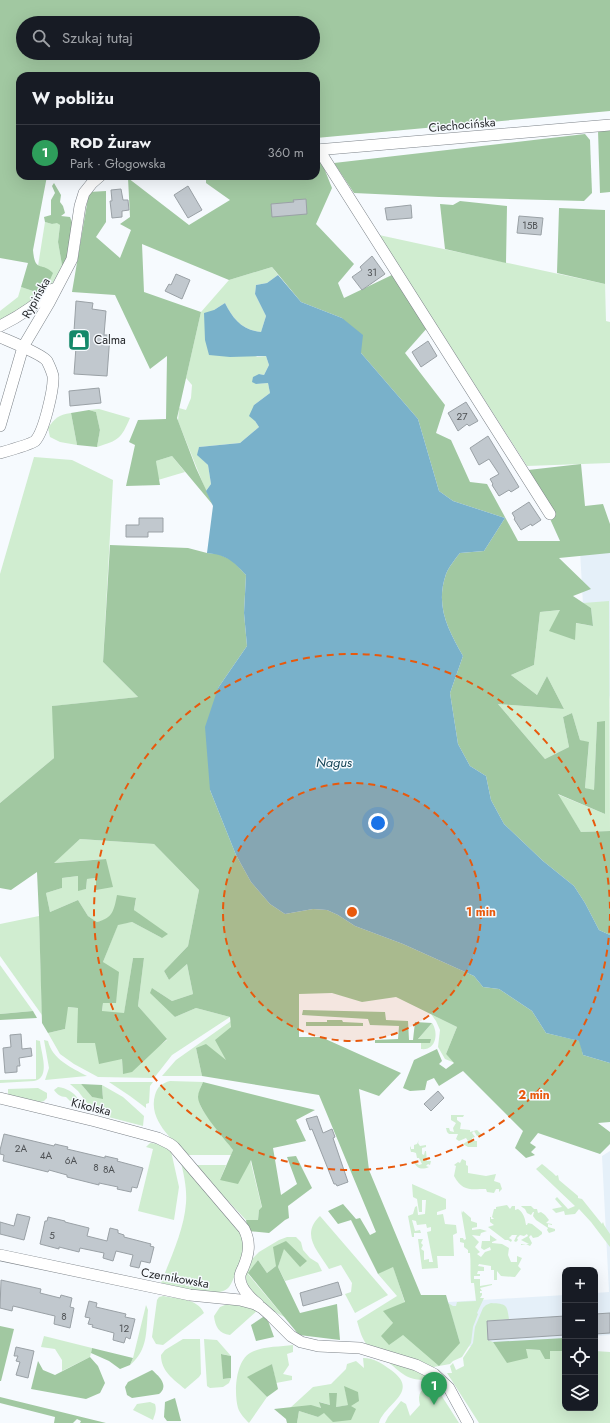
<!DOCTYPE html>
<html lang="pl">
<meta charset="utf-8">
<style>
:root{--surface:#171b24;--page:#20242c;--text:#f1f3f6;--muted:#9ea1a6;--line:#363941;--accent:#1a73e8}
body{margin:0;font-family:Jost,sans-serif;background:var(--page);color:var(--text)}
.controls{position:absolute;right:12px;bottom:12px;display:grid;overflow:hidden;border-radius:8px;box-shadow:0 4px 16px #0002}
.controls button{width:36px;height:36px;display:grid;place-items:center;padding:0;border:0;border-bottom:1px solid var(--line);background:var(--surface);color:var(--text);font:20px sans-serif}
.you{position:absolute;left:378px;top:823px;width:14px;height:14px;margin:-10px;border:3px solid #fff;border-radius:50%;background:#1a73e8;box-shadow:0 0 0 6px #1a73e833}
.badge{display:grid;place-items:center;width:26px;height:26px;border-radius:50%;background:var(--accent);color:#fff;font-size:13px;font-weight:700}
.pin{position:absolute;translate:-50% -33px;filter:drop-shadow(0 1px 2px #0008)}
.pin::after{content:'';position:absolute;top:21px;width:14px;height:12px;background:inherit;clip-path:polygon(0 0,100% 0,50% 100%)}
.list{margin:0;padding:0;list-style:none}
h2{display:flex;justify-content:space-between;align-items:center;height:52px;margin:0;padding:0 16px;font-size:17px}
h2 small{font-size:13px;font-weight:400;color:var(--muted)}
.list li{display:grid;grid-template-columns:26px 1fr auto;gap:12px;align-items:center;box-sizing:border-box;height:56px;padding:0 16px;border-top:1px solid var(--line)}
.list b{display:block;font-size:15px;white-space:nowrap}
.list p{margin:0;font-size:13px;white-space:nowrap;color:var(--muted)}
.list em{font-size:13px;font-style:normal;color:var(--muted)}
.icon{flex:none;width:22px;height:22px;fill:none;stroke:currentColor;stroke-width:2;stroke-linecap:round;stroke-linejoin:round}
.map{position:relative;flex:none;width:610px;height:1423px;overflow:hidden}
.search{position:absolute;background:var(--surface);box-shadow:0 4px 16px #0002;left:16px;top:16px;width:304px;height:44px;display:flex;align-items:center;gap:10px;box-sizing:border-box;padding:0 14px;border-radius:22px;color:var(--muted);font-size:15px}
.panel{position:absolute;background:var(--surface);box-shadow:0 4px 16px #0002;left:16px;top:72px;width:304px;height:108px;border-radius:12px}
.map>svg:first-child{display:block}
</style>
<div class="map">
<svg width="610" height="1423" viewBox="0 0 610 1423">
<rect width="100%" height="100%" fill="#f6fafe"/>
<g fill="#e5f0f9">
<polygon points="610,549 610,699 583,605 580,550"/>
<polygon points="610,1151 610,1335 595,1336 595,1293 609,1292 602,1156"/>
<polygon points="565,1295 565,1339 436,1349 416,1304"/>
</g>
<g fill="#d0edd0">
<polygon points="45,222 52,224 57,222 60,225 58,242 62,265 64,266 49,288 49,282 38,266"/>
<polygon points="379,235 605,284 606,321 610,322 610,463 527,466"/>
<path d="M 272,267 L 278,275 L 267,283 L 256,285 L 255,294 L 266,316 L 261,332 C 242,330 233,319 225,303 L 214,310 L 257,357 L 266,356 L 269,365 L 264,375 L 259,374 L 256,384 L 268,383 L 270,393 L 254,405 L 255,421 L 259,427 L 240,443 L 199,447 L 198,455 L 208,465 L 211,484 L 206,491 L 178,421 L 179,408 L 186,410 L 191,398 L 192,385 L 186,378 L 201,312 L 229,280 Z"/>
<polygon points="21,287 42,294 0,323 0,311 18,297"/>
<path d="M 99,409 L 130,418 C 121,439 119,440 97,447 L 100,430 L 96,412 L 89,410 Z"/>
<path d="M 71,413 L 77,445 L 60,442 L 50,437 L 48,428 C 55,418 58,415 71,413 Z"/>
<polygon points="172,456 185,472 158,480 156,461"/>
<polygon points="34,457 72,460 113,480 103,662 138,697 53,706 54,758 0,803 0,574"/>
<polygon points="609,601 610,831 581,832 557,794 605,814 597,722 594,791 585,788 589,743 580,740 572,713 563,717 569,747 545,759 498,704 564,709 547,676 537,695 511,675 534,665 540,612 561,610 575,640 575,623 593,626 591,608 583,603"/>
<polygon points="80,839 154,844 199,890 188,946 164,971 169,980 187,964 193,994 172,1001 152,988 175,1017 196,1008 230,1017 172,1055 154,1078 98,1077 74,1064 60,1054 48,1033 65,1029 67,1007 78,1008 95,1042 122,1059 123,1073 167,1040 138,1006 144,958 133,958 124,1014 102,1012 103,1003 116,1002 103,962 118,924 132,922 162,938 134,910 136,899 114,911 106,920 97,922 88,916 78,900 50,912 46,893 62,888 62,878 78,876 78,890 86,889 87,879 96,878 105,859 53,863"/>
<polygon points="39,916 42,1015 0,956 0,924"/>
<polygon points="0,965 33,1011 0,1014"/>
<polygon points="431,1014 457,1027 446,1054 455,1063 445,1059 438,1047 440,1030 436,1021"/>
<polygon points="231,1021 231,1026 227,1061 196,1048 202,1076 162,1076 176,1060"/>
<path d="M 432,1023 C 439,1033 436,1051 421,1049 L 421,1043 L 430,1043 L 418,1039 Z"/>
<path d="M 36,1040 L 40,1041 C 41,1053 51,1078 34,1081 L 0,1083 L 0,1080 L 36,1079 Z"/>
<path d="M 44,1040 L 48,1041 C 52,1059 72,1068 87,1076 L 45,1080 L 49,1068 Z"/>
<path d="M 170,1081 L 203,1082 C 198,1093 197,1099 202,1109 L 233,1150 L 231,1155 L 187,1155 C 172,1139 148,1120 155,1095 C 157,1087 162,1083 170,1081 Z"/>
<polygon points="109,1082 153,1082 150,1086 149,1103 146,1104 146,1108 130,1096"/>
<polygon points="70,1084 81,1084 92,1097 103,1098 102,1085 123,1097 144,1116 143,1126 97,1114 90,1107 78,1091"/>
<path d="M 58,1087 C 66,1088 74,1092 78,1099 L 70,1101 L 66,1097 C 60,1097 57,1094 54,1090 Z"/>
<polygon points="38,1088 47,1093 47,1098 44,1101 41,1102 8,1096 8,1089"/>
<polygon points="451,1115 464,1115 463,1117 457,1117 457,1120 461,1123 460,1129 470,1130 470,1132 477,1130 482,1135 477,1136 474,1131 472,1133 475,1137 472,1138 473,1141 477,1141 477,1147 468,1147 463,1144 468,1141 466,1138 459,1141 456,1139 458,1134 449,1134 447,1132 446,1128 449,1128 450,1131 454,1132 453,1128 456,1123 451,1120"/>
<path d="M 419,1140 L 418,1143 L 420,1146 L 426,1145 L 426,1147 L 422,1148 L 422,1154 L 424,1155 L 425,1151 L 426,1151 L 427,1161 L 431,1161 L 430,1165 L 428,1164 L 426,1166 L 429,1167 C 422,1170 417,1169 414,1162 L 415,1162 L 419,1165 L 422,1164 L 419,1158 L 417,1158 L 416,1153 L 413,1152 L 413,1150 L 413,1152 L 411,1152 L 410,1148 L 411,1146 L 411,1149 L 414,1149 L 414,1145 L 417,1144 Z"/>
<polygon points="150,1143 161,1144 171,1151 179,1187 174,1220 138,1211 153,1149 146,1147"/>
<polygon points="250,1159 262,1208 259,1210 258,1220 246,1220 194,1165 226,1165 220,1180"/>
<path d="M 462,1159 L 466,1161 L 466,1165 L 468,1166 L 468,1173 L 486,1176 L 496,1174 L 494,1181 L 500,1183 L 502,1189 L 499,1192 L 499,1189 L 496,1189 L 494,1193 L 487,1192 L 486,1189 C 470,1189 463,1192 454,1176 L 456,1166 L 454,1165 L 458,1162 L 460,1163 Z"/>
<path d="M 181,1163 L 240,1229 C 245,1247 245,1257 236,1273 C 234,1277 232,1283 229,1287 C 217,1301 177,1286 161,1283 C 171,1257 184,1230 186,1203 C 187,1189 184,1175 181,1163 Z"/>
<path d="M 542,1164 C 547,1168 551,1171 556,1176 L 558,1175 L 559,1180 L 578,1196 L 578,1198 L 582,1199 L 602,1224 L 603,1222 L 604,1225 L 610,1234 L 610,1247 L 591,1222 L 579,1209 L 575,1214 L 565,1215 L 564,1211 L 556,1213 L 552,1209 L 562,1207 L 555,1199 L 557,1197 L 568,1209 L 575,1206 L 536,1169 Z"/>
<polygon points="412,1184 446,1199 446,1209 437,1212 437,1215 443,1214 445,1224 456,1225 457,1233 453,1235 454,1256 437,1256 438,1268 422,1269 418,1239 423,1239 421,1243 423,1245 421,1249 424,1251 424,1260 429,1259 429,1262 433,1262 427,1232 431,1231 431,1227 427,1228 426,1224 417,1225 416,1221 412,1220 415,1231 420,1230 421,1233 414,1233 414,1237 412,1237 408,1216 413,1214 415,1207 417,1206 418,1215 425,1214 426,1200 422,1200 422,1212 419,1212 417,1199 413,1197"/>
<path d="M 507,1205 L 510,1209 L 512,1206 L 515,1206 L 515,1210 L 518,1209 C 524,1213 525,1219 526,1225 L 527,1225 L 528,1223 L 532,1224 L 542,1232 L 542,1234 L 538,1237 L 533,1238 L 531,1235 L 529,1237 L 532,1243 L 530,1246 L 526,1244 L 521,1245 L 521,1244 L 529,1244 L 521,1240 L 528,1236 L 527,1234 L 524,1236 L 520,1235 L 517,1238 L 518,1240 L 516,1242 L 514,1241 L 517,1235 L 512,1235 L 509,1238 L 512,1240 L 511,1242 L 508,1240 L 505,1240 L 488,1227 L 494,1225 L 490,1222 L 490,1217 L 491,1217 L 491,1219 L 494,1219 L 492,1217 L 494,1209 L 496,1209 L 496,1207 Z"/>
<polygon points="521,1206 531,1206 534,1209 537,1209 538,1213 541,1212 545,1215 549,1220 546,1223 552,1224 552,1225 548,1224 548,1227 555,1229 555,1231 549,1233 547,1230 548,1228 536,1220 533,1216 534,1212 533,1212 531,1215 527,1213 525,1209 522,1207"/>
<path d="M 461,1210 L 462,1213 L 463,1211 L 471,1218 L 471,1221 L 477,1223 L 477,1227 L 472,1228 L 472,1230 L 480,1229 L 487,1231 L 481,1233 L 480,1236 L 472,1235 L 479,1242 L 475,1247 L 480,1252 L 477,1254 L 481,1257 L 485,1252 L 491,1250 L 490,1247 L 484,1250 L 481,1248 L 482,1241 L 490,1241 L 490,1235 L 497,1240 L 492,1242 L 492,1243 L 502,1244 L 509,1248 L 508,1255 L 511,1262 L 517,1262 L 517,1256 L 522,1258 L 518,1266 L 521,1269 L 515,1277 L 501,1276 L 497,1271 L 497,1280 L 494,1280 L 494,1270 L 491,1270 L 491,1266 L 479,1264 L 478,1266 L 484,1267 L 484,1271 L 478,1271 L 477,1274 L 480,1274 L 480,1276 L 474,1276 L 474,1279 L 480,1279 L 480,1286 L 492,1284 L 492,1285 L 480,1288 L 482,1291 L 480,1291 L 480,1293 L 482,1293 L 482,1295 L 480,1298 L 484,1298 L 477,1313 L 478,1314 L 473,1327 L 471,1343 L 462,1357 L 453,1361 L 450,1364 L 428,1368 L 369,1347 C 362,1340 360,1331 357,1321 L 397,1296 L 378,1274 L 393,1266 L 405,1303 L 384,1311 L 402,1335 L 460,1343 L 448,1303 L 453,1306 L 456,1306 L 457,1302 L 476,1301 L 474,1283 L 471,1283 C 470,1273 471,1263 470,1253 L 468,1253 L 468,1250 L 464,1247 L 464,1243 L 460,1242 L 460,1238 L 463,1238 L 464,1240 L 466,1239 Z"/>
<path d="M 320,1216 L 388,1295 L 355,1313 L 345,1294 L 351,1292 L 352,1283 L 341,1265 L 329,1269 C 318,1251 300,1235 320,1216 Z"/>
<polygon points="287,1237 296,1237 301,1242 303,1250 310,1258 318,1263 322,1271 285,1281 278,1267 286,1241 276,1266 267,1273 258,1260 248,1274 284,1317 266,1307 251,1294 245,1277 249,1262 259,1252 279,1240"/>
<path d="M 163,1296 C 178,1299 197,1298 204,1313 L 163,1345 L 156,1344 L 152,1337 L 157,1300 L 159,1297 Z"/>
<path d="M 230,1303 L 258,1310 L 230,1335 C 219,1334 215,1326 214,1316 L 220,1307 Z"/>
<path d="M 491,1303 C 506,1304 507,1304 509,1319 L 487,1321 L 488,1340 L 493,1342 L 507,1362 L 525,1349 L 565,1351 L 565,1408 L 595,1408 L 595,1351 L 610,1352 L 610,1423 L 479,1423 L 447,1373 L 452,1373 L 450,1366 L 453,1363 L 456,1370 L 464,1366 L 463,1358 L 473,1343 L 475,1327 L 483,1308 L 486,1305 Z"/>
<path d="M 146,1305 L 148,1310 C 146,1332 148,1350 130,1365 L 133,1358 Z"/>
<polygon points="44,1336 92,1348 90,1357 62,1371 62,1360 55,1349 41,1347"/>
<path d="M 183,1339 L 200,1339 L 201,1374 L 199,1377 L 185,1389 C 173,1379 161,1371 161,1355 L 165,1350 Z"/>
<polygon points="204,1339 217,1340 231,1356 222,1354 223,1379 231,1378 229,1383 223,1387 210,1388 207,1386"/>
<path d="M 293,1345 L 293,1352 L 287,1354 L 289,1365 L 283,1374 L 292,1376 L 292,1380 L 276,1383 L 272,1364 L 248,1378 L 267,1397 L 249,1423 C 245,1419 240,1414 238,1408 C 234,1394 235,1362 250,1353 C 262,1346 279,1347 293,1345 Z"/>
<path d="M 382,1357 L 436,1379 C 406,1383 404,1374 382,1357 Z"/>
<path d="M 363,1358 C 375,1358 382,1364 391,1370 C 421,1392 385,1403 379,1423 L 297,1423 L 299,1411 L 318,1417 L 324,1412 L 351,1406 L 344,1386 L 349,1405 L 336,1407 L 330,1393 L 330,1405 L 320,1402 L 321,1409 L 290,1408 L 313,1387 L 331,1384 L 346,1369 L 347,1364 L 356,1361 L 364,1368 Z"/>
<path d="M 432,1385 L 436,1387 L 459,1423 L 385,1423 L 388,1417 L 401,1401 L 406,1404 L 410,1416 L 420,1405 C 417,1393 421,1388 432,1385 Z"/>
<path d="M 150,1402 L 155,1404 C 157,1410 155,1414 153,1420 L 133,1410 L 137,1404 Z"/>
</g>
<g fill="#a1c8a1" fill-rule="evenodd">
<path d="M 0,0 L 610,0 L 610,111 L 316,138 L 316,76 L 20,76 L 20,176 L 47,176 L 33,250 C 35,274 42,261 53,273 L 49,282 L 49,288 L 42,294 L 21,287 L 28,263 L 0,258 ZM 23,23 L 313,23 L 313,53 L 23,53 Z"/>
<polygon points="598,131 610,131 610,192 600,193"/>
<polygon points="585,134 590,140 592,193 584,201 439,197 354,193 334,163"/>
<path d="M 318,153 L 332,188 L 316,224 L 354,264 L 338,283 L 344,298 L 394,274 L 428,327 L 405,353 L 445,405 L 436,433 L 451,440 L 470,482 L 487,484 L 518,541 L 560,541 L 528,470 L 581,464 L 585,506 L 603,504 L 610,524 L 610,553 L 559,558 L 591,589 L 573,596 L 591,608 L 593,626 L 576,623 L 575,640 L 549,631 L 560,610 L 540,612 L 534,665 L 511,675 L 537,695 L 547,676 L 564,709 L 498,704 L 545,759 L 569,747 L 563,717 L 572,713 L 580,740 L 589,742 L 585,788 L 594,790 L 597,722 L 605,721 L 605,814 L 558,794 L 581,832 L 610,831 L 610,935 L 599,930 L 585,903 L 574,886 L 543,861 L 504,824 L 491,800 L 486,776 L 470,766 L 458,744 L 450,693 L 463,656 C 448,629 435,606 446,574 C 449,567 455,559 460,553 L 484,551 L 505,518 L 453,501 L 439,491 L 418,419 L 361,353 L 342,318 L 301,302 L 272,267 L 229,280 L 142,244 L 144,292 L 201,312 L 177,418 L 196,468 L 213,505 L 172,456 L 156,461 L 160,485 L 126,486 L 135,445 L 129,442 L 138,420 L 166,419 L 167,356 L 150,369 L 115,295 L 72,292 L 89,192 L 106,191 L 106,222 L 96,237 L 120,258 L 131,230 L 120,224 L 130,217 L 128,178 L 189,225 L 230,200 L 206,183 L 206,176 L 316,176 L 316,154 Z"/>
<path d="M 54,183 L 61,195 L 60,202 L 63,206 L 65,213 L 61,216 L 70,217 C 77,232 70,252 64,266 L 62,265 L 58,242 L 60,225 L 57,223 L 52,224 L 45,222 L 44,217 L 51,215 L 51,200 L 55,193 L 52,186 Z"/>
<polygon points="460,201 507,206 506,263 445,249 440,204 453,205"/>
<polygon points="559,208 605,210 605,284 557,273"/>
<polygon points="89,410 96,412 100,430 97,447 77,445 71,413"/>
<path d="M 110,545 L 188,548 L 207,553 L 218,554 L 232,560 L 246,575 L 244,613 L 247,646 L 218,688 L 210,790 L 236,855 L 251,882 L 270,904 L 285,914 L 313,909 L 327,910 L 338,915 L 355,926 L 403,944 L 443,962 L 474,976 L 483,987 L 499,989 L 532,1011 L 546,1033 L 580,1041 L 583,1055 L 610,1063 L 610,1122 L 598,1123 L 610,1132 L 610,1144 L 600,1154 L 538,1133 L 530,1143 L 536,1147 L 531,1152 L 535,1155 L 526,1158 L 515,1148 L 523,1131 L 463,1071 L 439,1086 L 434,1078 L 427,1081 L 425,1090 L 410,1091 L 403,1088 L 414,1060 L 437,1049 L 442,1061 L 439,1064 L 446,1069 L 454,1063 L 446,1054 L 457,1027 L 396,997 L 362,1002 L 332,993 L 299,994 L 299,1037 L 321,1037 L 401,1073 L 379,1096 L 359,1089 L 369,1170 L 421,1295 L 446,1295 L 460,1343 L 439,1366 L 403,1335 L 389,1345 L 381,1336 L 393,1323 L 383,1311 L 405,1302 L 393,1267 L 378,1274 L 351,1220 L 338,1224 L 328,1211 L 343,1204 L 356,1219 L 360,1218 L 370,1235 L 376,1232 L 319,1095 L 202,1076 L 196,1048 L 206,1044 L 226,1060 L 215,1040 L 231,1027 L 230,1017 L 196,1008 L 175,1017 L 150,993 L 152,988 L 172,1001 L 193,994 L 187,964 L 169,980 L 164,971 L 188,946 L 199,890 L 154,844 L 80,839 L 54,863 L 106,859 L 113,887 L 96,890 L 96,878 L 87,879 L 86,889 L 78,891 L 78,876 L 62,878 L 62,888 L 46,893 L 50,912 L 78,900 L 88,916 L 97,922 C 113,918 114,910 117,895 L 136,898 L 134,910 L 168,934 L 162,938 L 132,922 L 118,925 L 103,962 L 119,972 L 116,1003 L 103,1003 L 102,1011 L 124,1013 L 133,958 L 144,958 L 138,1006 L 167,1039 L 132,1072 L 123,1074 L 122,1059 L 99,1064 L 95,1043 L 77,1043 L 78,1008 L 68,1007 L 65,1029 L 48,1033 L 42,1023 L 39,916 L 37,872 L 11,890 L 0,888 L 0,803 L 54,758 L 52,706 L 138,697 L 103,662 Z"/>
<polygon points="303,1010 385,1012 386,1020 408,1021 409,1040 413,1040 415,1022 432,1023 418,1039 431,1039 430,1043 375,1043 375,1040 398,1039 399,1026 370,1025 368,1019 302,1015"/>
<polygon points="33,1011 37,1018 0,1020 0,1014"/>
<polygon points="327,1020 342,1020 343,1022 363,1023 363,1026 306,1026 306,1022 327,1022"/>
<path d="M 203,1082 L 315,1110 L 296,1120 L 306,1141 L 273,1148 L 281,1195 L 297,1184 L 287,1157 L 296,1156 L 312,1188 L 288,1206 L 289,1218 L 285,1220 L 269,1233 L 248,1231 L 246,1220 L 258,1220 L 259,1210 L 262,1207 L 251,1160 L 238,1184 L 220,1180 L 233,1150 C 225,1139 198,1110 198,1097 C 198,1092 201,1087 203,1082 Z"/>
<polygon points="81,1084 102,1085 103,1099 92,1097"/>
<polygon points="286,1241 307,1261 300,1267 284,1249 278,1267 300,1313 337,1304 340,1340 299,1335 248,1273 258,1260 267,1273 276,1266 273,1247"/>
<polygon points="266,1315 274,1337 256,1341 251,1325"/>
<polygon points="0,1326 14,1329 1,1381 0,1381"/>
<polygon points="565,1338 565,1351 550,1351 550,1359 545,1359 540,1350 526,1349 528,1358 507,1363 493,1342"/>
<polygon points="92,1348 133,1358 130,1365 120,1369 109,1361 91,1353"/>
<polygon points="221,1354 231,1356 231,1378 223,1379"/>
<polygon points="90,1357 98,1366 105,1383 100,1393 86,1399 31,1389 38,1361 43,1370 55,1375"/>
<polygon points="272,1364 278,1389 267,1397 247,1377"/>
<path d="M 152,1370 C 160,1377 169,1386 159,1394 L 132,1398 L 127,1395 L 125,1387 L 128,1382 Z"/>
<polygon points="344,1386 358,1392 359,1401 351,1406 356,1409 351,1420 333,1422 324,1413 318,1417 299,1411 297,1423 287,1423 286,1419 274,1409 311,1405 321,1408 319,1402 330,1405 329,1393 337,1393 336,1407 348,1405"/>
<polygon points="0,1397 106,1423 80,1423 81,1421 77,1419 73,1423 54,1423 55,1417 0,1403"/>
<polygon points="175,1398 181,1421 167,1421 164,1417 165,1402"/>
</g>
<path fill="#79b1ca" d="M 278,275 L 301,302 L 342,318 L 363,335 L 361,353 L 418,419 L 439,491 L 453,501 L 505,518 L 484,551 L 460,553 C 455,559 449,567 446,574 C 435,606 448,629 463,656 L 450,693 L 458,744 L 470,766 L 486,776 L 491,800 L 504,824 L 543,861 L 574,886 L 585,903 L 599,930 L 610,935 L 610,1063 L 583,1055 L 579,1041 L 546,1033 L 532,1011 L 499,989 L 483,987 L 474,976 L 443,962 L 403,944 L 355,926 L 338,915 L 327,910 L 313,909 L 285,914 L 270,904 L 251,882 L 236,855 L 210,790 L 205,727 L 218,688 L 247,646 L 244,613 L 246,575 C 233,561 227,555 207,553 L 213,506 L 206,491 L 211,484 L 208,465 L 197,455 L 199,447 L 240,443 L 259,427 L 255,421 L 249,416 L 254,405 L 270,393 L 268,383 L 256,384 L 252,382 L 253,377 L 259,374 L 264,375 L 269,365 L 266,356 L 230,357 L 209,355 L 205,340 L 204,313 L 214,310 L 225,303 C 233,319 242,330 261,332 L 266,316 L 255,294 L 256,285 L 267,283 Z"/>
<g fill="#c1c8ce" stroke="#9aa1a6">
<polygon points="188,186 202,210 188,218 174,195"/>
<polygon points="121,189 123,200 128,200 129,210 122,211 122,217 112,218 110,201 112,201 111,190"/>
<polygon points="306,199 307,214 272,217 271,204 294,202 293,200"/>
<polygon points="411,205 412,218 387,220 385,208"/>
<polygon points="519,216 543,218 541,235 517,233"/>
<polygon points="372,256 385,274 362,290 352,277 362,270 360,267"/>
<polygon points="176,274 190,280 182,299 165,291 169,284 171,285"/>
<polygon points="76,301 93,303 92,309 106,311 104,335 110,335 107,376 74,374 76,347 73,346"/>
<polygon points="428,341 437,356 421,367 412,352"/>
<polygon points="99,388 101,403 70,406 69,391"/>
<polygon points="466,402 478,421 469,426 467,424 458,431 448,413"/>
<polygon points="488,436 519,487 511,492 509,490 499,496 492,485 493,484 490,479 499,474 489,459 479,465 470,448"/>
<polygon points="529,502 541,520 532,526 531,524 521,530 514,519 515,518 512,513"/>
<polygon points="139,518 163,518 163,532 148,532 148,537 126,537 126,525 139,525"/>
<polygon points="21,1034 22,1049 31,1048 32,1056 19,1058 20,1066 17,1066 17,1072 5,1073 3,1048 11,1047 10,1035"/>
<polygon points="438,1091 444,1098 431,1111 424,1104"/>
<polygon points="317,1116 323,1133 332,1129 335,1137 333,1138 348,1182 337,1186 336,1184 334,1184 312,1129 310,1130 306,1119"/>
<polygon points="4,1134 54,1146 55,1144 59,1145 68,1147 67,1149 105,1158 105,1156 118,1159 117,1161 143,1168 137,1188 132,1187 131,1192 117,1189 118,1187 99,1183 99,1185 67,1177 67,1175 49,1170 48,1172 3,1161 4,1155 0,1154 0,1150"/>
<polygon points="17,1214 30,1217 24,1240 0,1234 0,1222 14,1226"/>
<polygon points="48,1217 65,1221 65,1222 89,1228 87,1236 107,1241 110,1228 118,1230 118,1233 124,1235 124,1237 151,1244 150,1246 154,1247 150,1263 141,1261 139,1268 130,1266 133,1255 116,1251 113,1261 103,1258 104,1253 80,1248 79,1252 59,1247 59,1249 40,1244 45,1221 47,1221"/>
<polygon points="1,1280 41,1289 40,1293 60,1298 61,1295 72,1298 70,1307 74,1308 70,1328 54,1324 55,1316 13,1306 12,1311 0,1308"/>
<polygon points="338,1282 342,1295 303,1306 300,1293"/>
<polygon points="89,1301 97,1303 96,1307 126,1314 125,1317 135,1319 130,1339 126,1337 124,1343 113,1340 114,1333 92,1327 93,1325 88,1324 90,1318 85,1317"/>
<polygon points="610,1313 610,1333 595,1334 595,1314"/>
<polygon points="565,1316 565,1335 488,1340 487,1321"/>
<polygon points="16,1347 34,1351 28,1378 16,1375 20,1362 16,1361 18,1356 14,1356"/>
</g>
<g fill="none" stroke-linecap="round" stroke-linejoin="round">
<g stroke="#7d8389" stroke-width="12">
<g id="minor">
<polyline points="316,150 610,125"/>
<polyline points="319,150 550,514"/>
<path d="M 0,326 C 20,316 37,305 53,289"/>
<path d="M 0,337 C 9,341 42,354 47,361 C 49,365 52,372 53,376 C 54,388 44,432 35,441 C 31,444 7,451 0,453"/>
<polyline points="0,426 23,347 49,303 72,259 80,206 84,193 92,183 100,176"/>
<path d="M 0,1098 L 95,1121 L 158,1138 L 170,1144 L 174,1147 L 244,1229 C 251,1243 249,1254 243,1268 C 242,1270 240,1274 240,1276 C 239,1287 250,1298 258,1304"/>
<polyline points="0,1255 190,1295 240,1300 255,1304 262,1308 271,1316 291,1336 301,1342 318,1346 360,1348 416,1365 434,1374 449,1388 468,1423"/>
</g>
</g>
<use href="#minor" stroke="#fff" stroke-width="11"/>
</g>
<circle cx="352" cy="912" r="129" fill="#e8590c" fill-opacity=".12"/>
<g fill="none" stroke="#e8590c" stroke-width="2" stroke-dasharray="7 5">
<circle cx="352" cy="912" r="129"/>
<path d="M610 914A258 258 0 1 1 610 910"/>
</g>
<defs>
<g id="shop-square" transform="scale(1.15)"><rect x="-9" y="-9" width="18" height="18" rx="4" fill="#148869" stroke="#f6fafe"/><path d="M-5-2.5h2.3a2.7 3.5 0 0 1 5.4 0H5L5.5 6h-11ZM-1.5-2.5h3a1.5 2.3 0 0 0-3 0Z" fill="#fff"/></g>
</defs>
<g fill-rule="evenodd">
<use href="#shop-square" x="79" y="340"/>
</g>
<g text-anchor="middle" stroke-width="3" stroke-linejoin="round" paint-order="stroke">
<g font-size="10" fill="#4e5154">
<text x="530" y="229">15B</text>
<text x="372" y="276">31</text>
<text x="462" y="420">27</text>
<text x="21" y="1152">2A</text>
<text x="46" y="1159">4A</text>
<text x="71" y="1164">6A</text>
<text x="96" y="1171">8</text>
<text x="109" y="1173">8A</text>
<text x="52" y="1239">5</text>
<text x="64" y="1320">8</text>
<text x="124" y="1332">12</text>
</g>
<g font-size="12" fill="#27292c" stroke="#f6fafe">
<text transform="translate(462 125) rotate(-5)" y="4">Ciechocińska</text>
<text transform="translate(36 298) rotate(-61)" y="4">Rypińska</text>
<text transform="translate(91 1107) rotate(14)" y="4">Kikolska</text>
<text transform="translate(175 1278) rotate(10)" y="4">Czernikowska</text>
</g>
<g font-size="12" fill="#27292c" stroke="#f6fafe" text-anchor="start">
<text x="94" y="344">Calma</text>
</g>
<g font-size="13" font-style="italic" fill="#144355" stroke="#f6fafe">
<text x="334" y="767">Nagus</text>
</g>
</g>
<circle cx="352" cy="912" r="6" fill="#e8590c" stroke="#f6fafe" stroke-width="2"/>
<g font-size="12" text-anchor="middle" font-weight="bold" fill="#e8590c" stroke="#f6fafe" stroke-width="3" stroke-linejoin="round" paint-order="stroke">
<text x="481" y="916">1 min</text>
<text x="534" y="1099">2 min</text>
</g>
</svg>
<div class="controls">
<button>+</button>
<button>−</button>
<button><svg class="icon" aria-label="locate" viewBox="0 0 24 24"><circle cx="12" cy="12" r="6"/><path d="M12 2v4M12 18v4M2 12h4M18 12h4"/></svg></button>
<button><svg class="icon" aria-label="layers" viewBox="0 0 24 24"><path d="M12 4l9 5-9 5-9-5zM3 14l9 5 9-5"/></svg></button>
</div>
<div class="you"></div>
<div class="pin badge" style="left:434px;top:1405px;background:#2e9e5b">1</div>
<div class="search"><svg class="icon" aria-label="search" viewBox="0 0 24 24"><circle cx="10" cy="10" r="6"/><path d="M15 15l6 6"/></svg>Szukaj tutaj</div>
<section class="panel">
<h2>W pobliżu<small></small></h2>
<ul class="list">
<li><span class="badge" style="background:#2e9e5b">1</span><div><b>ROD Żuraw</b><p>Park · Głogowska</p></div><em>360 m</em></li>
</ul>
</section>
</div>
